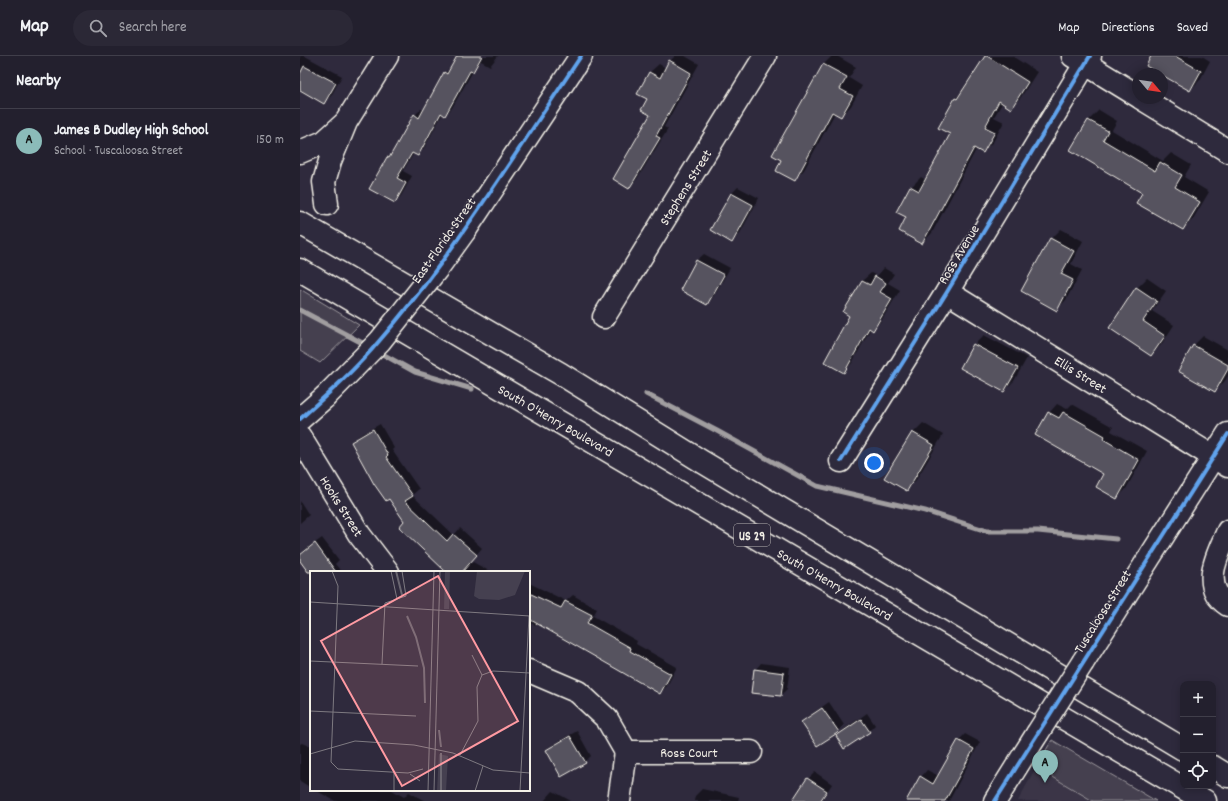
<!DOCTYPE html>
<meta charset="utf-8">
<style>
:root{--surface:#23202e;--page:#2b2836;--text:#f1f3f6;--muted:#a3a3aa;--line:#403e4a;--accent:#8bbbb9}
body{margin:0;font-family:Dekko,sans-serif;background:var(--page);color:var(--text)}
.controls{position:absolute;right:12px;bottom:12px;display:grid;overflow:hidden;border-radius:8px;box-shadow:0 2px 10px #0003}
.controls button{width:36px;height:36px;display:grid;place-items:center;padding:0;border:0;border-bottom:1px solid var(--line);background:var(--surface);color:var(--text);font:20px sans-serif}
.compass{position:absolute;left:832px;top:12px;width:36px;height:36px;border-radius:50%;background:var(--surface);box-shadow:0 2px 10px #0003;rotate:119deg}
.you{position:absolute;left:574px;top:407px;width:14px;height:14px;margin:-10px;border:3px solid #fff;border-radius:50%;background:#1a73e8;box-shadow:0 0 0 6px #1a73e833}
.badge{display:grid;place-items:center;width:26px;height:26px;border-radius:50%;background:var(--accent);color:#111;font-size:13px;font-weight:700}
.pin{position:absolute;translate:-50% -33px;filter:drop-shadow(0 1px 2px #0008)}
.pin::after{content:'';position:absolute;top:21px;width:14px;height:12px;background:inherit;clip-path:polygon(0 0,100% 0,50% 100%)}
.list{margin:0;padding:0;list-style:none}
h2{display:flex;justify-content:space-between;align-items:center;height:52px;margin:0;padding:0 16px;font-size:17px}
h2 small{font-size:13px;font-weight:400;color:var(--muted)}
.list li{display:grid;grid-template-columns:26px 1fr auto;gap:12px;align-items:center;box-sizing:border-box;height:64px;padding:0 16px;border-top:1px solid var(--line)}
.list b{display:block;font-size:15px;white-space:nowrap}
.list p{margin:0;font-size:13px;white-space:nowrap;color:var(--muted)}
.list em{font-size:13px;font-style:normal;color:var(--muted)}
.icon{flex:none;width:22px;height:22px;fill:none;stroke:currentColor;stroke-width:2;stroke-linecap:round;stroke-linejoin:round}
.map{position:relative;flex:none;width:928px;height:745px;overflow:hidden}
header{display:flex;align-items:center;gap:24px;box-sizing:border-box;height:56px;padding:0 20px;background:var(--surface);border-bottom:1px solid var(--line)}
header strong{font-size:19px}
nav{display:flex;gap:22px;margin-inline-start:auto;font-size:14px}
.search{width:280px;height:36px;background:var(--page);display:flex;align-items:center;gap:10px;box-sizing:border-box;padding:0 14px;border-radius:22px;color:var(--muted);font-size:15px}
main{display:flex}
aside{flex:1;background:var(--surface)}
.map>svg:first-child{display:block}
</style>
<header>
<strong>Map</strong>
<div class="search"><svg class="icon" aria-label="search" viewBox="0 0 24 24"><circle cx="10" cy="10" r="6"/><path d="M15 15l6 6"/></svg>Search here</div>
<nav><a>Map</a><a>Directions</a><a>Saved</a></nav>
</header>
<main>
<aside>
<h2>Nearby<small></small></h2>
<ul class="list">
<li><span class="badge">A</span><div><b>James B Dudley High School</b><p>School · Tuscaloosa Street</p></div><em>150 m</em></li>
</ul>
</aside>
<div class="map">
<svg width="928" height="745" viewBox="0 0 928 745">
<rect width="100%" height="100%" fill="#2f2a3d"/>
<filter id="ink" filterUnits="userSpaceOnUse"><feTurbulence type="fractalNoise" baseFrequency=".025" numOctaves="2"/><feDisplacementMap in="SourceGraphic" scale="8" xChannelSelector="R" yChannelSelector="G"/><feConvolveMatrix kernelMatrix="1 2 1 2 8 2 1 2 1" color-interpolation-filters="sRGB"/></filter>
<g filter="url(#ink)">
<polygon fill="#3b3647" points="736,711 793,745 718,745"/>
<g fill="#454050" stroke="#9c989c">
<polygon points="0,233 59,269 20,307 0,295"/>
<polygon points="752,684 856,745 793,745 736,711"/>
</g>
<g fill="#0007">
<polygon points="0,0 5,0 42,20 31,40 24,46 0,33"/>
<polygon points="159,0 198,0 190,10 181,5 173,15 152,52 145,59 143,57 124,92 117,99 114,97 103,115 112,120 101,140 95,146 88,102 95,95 115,59 121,53 124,54 145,17 152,11"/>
<polygon points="375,0 385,0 399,8 364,71 368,73 337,123 328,132 352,59 349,43 338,37 350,16 359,8 366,12 370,5"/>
<polygon points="532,0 537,0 556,11 549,22 562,30 551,50 541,60 535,57 504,114 494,124 483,104 473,98 524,8"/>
<polygon points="686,0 712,0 737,16 721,41 711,51 703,46 694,61 704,66 693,86 683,95 677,92 632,177 622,187 608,161 611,131 621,121 626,124 652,78 640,71 656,42 664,34"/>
<polygon points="853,0 902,0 910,5 900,24 890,34"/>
<polygon points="799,54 817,65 812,74 863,105 871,97 891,109 884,121 909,136 893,163 883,173 843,137 771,94 789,64"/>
<polygon points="438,131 459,142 439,179 432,185 412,174 432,137"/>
<polygon points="761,173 783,185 771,208 782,214 766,244 756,254 751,183"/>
<polygon points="404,198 430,212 413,241 407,248 381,233 397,204"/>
<polygon points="584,212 594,218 588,227 600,234 581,265 573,273 571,272 552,307 544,315 551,260 562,225 571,217 577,220"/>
<polygon points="847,222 866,235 852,255 874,269 861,289 851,299 810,272 837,232"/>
<polygon points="684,279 727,302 714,325 704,335 661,311 674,289"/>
<polygon points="903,280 928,294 928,320 925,325 915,335 893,290"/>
<polygon points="757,348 767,353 772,348 813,371 811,375 847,395 826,433 817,442 804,418 749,357"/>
<polygon points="623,367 643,379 616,424 607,434 613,377"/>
<polygon points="80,368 94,392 92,394 119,433 112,439 154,479 160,472 182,492 171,505 191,516 147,516 133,503 134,502 105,465 52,387 59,380"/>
<polygon points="0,445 9,459 0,467"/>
<polygon points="22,482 39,504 35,508 42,516 11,516 11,518 0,503 0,499 5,494"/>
<polygon points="229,527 266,545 273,539 297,553 293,560 337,585 336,588 377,611 367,630 360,637 237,567 235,569 229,566"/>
<polygon points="461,607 490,611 487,633 481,639 455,614"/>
<polygon points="529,646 544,669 538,675 502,666 509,660"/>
<polygon points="567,657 575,669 569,675 537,680 543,674"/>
<polygon points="277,675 291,700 285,706 247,695 254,688"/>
<polygon points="665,678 680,686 649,745 607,745 621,721 627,714 639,720 658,685"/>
<polygon points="2,687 11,691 11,732 0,725 0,688"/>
<polygon points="515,716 532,728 521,745 493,745 508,723"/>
<polygon points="402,733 439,741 438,745 394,745 395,740"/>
<polygon points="15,734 92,734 104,741 109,736 125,745 35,745"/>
<polygon points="253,735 271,745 244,745"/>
</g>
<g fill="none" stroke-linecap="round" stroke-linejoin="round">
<g stroke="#a19ea0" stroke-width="5">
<polyline points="0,254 68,290"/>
<polyline points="77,295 115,316 172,333"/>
<polyline points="346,338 417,375 517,430 625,455 687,475 738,475 816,483"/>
</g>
</g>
<g fill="#56525f" stroke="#f4f1e8">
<polygon points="157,0 182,0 173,16 170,15 145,60 141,57 118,100 112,97 97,122 106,127 95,147 69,133 87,101 89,102 114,58 119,62 144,16 147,18"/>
<polygon points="685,0 687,0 728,26 711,53 699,45 685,71 695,76 683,97 674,92 622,188 599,175 606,161 596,156 610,130 619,135 650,78 638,72 655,42 657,43"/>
<polygon points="851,0 875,0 901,15 890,35 846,10"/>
<polygon points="369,4 391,17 356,80 360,82 329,133 313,123 350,59 341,54 347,43 337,38 349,16 360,22"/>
<polygon points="523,8 547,21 540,33 553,40 541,61 532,56 495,125 476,115 481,104 472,99"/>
<polygon points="4,10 36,27 24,48 0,34 0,18"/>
<polygon points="788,64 808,75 803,84 855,115 860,106 882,119 875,131 900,146 883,174 836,147 842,137 770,94"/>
<polygon points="431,137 453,149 432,187 410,174"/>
<polygon points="750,182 774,195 761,218 773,224 757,255 721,235"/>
<polygon points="396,204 424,219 407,249 380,234"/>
<polygon points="575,220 586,227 580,236 592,243 573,275 569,272 544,317 524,306 549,260 543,256 562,225 570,229"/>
<polygon points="836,231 857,245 843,265 865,280 851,300 809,272"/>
<polygon points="673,288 718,312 704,336 660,312"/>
<polygon points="893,289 928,309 928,313 915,336 878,315"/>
<polygon points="748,356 759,362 763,356 805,380 803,383 839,404 817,443 796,431 803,418 735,379"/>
<polygon points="73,373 88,399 86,401 113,440 105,445 147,485 153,478 177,499 162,516 146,516 99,471 104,465 89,443 86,445 74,428 51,386"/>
<polygon points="612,376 634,389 607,435 584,422"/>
<polygon points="15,487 36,516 8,516 0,505 0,499"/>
<polygon points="229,537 261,552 265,545 292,559 287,567 331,592 330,595 371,618 360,638 229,563"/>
<polygon points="454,613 484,617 481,640 451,637"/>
<polygon points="522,652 539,676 517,690 501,666"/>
<polygon points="561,663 570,676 544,693 536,680"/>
<polygon points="270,680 286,707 261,721 246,694"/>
<polygon points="658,684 674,693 645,745 606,745 620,720 633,728"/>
<polygon points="507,722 527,735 520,745 492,745"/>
</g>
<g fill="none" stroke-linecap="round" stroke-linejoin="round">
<g stroke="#f4f1e8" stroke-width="25">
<g id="minor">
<polyline points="773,0 838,40"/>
<polyline points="841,42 928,95"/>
<polyline points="0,96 24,86 44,68"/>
<polyline points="27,148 24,126 30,105 46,66 87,0"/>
<polyline points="647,236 928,410"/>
<polyline points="304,261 465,0"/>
<polyline points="0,381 59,478 88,516"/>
<polyline points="541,405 647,236 790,0"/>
<path d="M 928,475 C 918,498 899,530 928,549"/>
<polyline points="783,606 928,378"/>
<polyline points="229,615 278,636 307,663 326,696"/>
<polyline points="326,696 451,696"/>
<polyline points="319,745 326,696"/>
<polyline points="695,745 737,678"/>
</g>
</g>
<g stroke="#f4f1e8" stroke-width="25">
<g id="major">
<polyline points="166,173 281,0"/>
<polyline points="0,363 25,341"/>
</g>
</g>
<g stroke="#f4f1e8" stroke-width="25">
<g id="highway">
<polyline points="0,167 261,318 401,405 883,693"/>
<polyline points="0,214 905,745"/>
<polyline points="913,711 928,720"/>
</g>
</g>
<use href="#minor" stroke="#2f2a3d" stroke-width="22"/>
<use href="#major" stroke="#2f2a3d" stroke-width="22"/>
<use href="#highway" stroke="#2f2a3d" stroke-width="22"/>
<g stroke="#f4f1e8" stroke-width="25" stroke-linecap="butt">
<polyline id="minor-bridge" points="737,678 783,606"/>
</g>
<g stroke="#f4f1e8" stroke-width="25" stroke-linecap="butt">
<polyline id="major-bridge" points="25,341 80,285 137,213 166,173"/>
</g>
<use href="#minor-bridge" stroke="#2f2a3d" stroke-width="22"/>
<use href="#major-bridge" stroke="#2f2a3d" stroke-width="22"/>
<g stroke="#2f2a3d" stroke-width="6">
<g id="cycleway">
<path d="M 0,363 C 28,338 56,313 80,284 C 123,235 160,181 197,126 C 225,84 253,42 281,0"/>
<polyline points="541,405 647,236 790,0"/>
<polyline points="695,745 928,378"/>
</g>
</g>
<use href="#cycleway" stroke="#60a3ed" stroke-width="4"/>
</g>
</g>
<g text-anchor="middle" stroke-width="3" stroke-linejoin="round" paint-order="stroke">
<rect fill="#2f2a3d" stroke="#b9b5b5" stroke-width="1" x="434" y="468" width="36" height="22" rx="3"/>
<g font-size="13" font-weight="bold" fill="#f4f1e8">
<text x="452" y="484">US 29</text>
</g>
<g font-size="14" fill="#f4f1e8" stroke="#2f2a3d">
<text transform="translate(385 131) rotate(-58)" y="5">Stephens Street</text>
<text transform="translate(143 184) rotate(-55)" y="5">East Florida Street</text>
<text transform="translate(658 198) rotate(-59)" y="5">Ross Avenue</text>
<text transform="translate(781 318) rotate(32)" y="5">Ellis Street</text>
<text transform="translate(256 364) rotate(30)" y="5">South O'Henry Boulevard</text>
<text transform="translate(42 450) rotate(58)" y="5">Hooks Street</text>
<text transform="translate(535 528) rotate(30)" y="5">South O'Henry Boulevard</text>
<text transform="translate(802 555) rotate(-58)" y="5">Tuscaloosa Street</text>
<text x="389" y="701">Ross Court</text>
</g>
</g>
<g transform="translate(10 515)">
<rect width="220" height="220" fill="#2f2a3d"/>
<path d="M 135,0 L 140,0 L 139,38 L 134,38 ZM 167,0 L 215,0 L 205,24 L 189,29 L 169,28 L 164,25 ZM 129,183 L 138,185 L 136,220 L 127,220 Z" fill="#454050"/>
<path fill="none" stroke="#6a6670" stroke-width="2" d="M 86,0 L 92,24M 97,45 L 106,66 L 114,97 L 115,132M 129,159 L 131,176M 131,220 L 131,182"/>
<path fill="none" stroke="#7e7a81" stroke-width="1" d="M 22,0 L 28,15 L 21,191 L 28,198 L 98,202 L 113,198M 81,0 L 87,28M 0,31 L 220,45M 162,84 L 172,104M 0,90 L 108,95M 72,93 L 75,32 L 96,25 L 92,0M 172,104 L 183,100 L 220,102M 0,140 L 106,145M 0,183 L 45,170 L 104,174 L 143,182 L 183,199 L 220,202M 150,184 L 168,150 L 167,116 L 172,104M 100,203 L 110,210M 84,220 L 84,202M 118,220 L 124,0M 124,220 L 130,0M 165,220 L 173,195M 210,220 L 219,45"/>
<path fill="#ff9aa2" fill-opacity="0.15" stroke="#ff9aa2" stroke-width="2" d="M 128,5 L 208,150 L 92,215 L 11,70 Z"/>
<rect width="220" height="220" fill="none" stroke="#f4f1e8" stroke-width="2"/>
</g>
</svg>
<div class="controls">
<button>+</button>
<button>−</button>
<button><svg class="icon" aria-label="locate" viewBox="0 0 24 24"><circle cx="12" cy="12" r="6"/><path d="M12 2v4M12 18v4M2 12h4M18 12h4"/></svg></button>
</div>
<svg class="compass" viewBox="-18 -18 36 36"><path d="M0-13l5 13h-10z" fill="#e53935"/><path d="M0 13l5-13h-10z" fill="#a3a3aa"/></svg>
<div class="you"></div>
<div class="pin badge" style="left:745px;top:727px">A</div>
</div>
</main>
